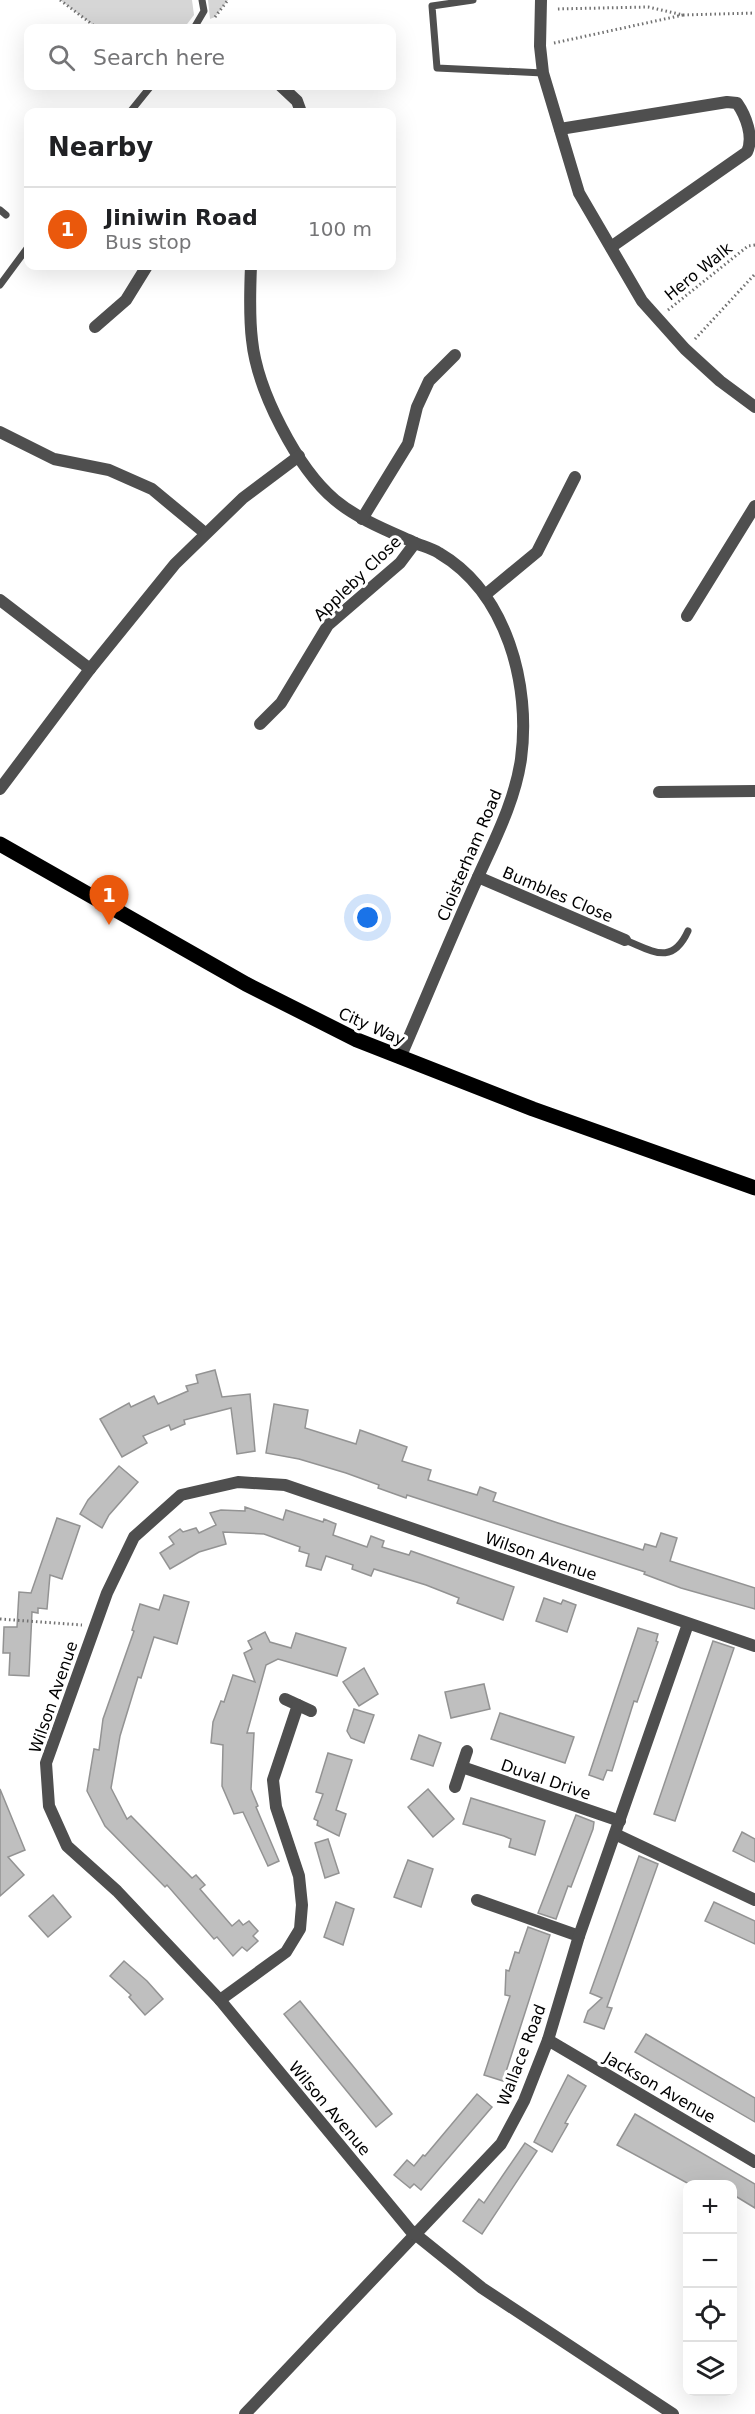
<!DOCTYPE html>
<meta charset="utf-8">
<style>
:root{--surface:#fff;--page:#f2f2f2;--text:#202124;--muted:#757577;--line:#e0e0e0;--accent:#ea580c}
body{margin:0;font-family:"DejaVu Sans",sans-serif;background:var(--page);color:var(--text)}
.controls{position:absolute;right:18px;bottom:18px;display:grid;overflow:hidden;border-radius:12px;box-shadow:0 6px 24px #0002}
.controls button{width:54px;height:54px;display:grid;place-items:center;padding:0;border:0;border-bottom:2px solid var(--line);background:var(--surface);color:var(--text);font:30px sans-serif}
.you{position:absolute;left:368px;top:918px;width:21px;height:21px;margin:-15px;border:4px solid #fff;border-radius:50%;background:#1a73e8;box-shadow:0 0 0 9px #1a73e833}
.badge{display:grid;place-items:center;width:39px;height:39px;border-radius:50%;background:var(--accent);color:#fff;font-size:20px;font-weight:700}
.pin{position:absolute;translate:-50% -50px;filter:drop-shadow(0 2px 3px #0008)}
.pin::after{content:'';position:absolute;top:32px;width:21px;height:18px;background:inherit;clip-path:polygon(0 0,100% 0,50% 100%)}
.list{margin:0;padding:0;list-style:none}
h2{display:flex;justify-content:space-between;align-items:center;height:78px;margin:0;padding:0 24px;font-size:26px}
h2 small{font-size:20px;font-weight:400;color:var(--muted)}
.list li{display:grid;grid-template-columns:39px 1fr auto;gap:18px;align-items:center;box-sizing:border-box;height:84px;padding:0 24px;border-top:2px solid var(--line)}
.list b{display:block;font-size:22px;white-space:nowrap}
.list p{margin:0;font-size:20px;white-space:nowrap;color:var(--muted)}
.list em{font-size:20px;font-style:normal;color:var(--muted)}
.icon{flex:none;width:33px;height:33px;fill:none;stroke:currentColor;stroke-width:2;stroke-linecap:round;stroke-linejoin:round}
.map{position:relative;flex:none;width:755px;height:2414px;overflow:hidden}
.search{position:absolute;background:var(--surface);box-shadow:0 6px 24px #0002;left:24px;top:24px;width:372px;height:66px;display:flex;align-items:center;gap:15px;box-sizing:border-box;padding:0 21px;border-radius:12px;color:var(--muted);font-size:22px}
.panel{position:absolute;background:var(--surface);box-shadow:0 6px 24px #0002;left:24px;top:108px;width:372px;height:162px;border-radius:12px}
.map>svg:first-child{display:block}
</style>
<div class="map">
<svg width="755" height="2414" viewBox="0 0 755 2414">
<rect width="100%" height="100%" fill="#fff"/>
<g fill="#d6d6d6">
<polygon points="60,0 192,0 194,15 184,28 97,28"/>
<polygon points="208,0 228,0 215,17 210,19"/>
</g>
<g fill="#bfbfbf" stroke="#939393" stroke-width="1.5">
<polygon points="215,1370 222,1397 250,1394 255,1451 237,1454 231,1408 184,1420 185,1424 171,1430 169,1425 143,1436 147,1443 122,1457 100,1419 129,1403 131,1407 154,1396 158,1404 188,1391 186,1386 198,1383 196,1375"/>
<polygon points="274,1404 308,1410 305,1428 356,1444 360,1430 407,1447 402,1461 431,1470 428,1480 477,1495 480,1487 496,1493 493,1501 558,1523 643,1550 645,1544 656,1547 661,1533 677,1538 670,1561 755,1588 755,1609 681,1588 644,1574 645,1572 407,1495 406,1498 378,1488 379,1485 346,1473 299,1459 266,1453"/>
<polygon points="119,1466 138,1482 109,1515 102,1528 80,1514 88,1500"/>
<polygon points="245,1507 283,1520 286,1510 323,1522 324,1519 336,1524 333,1535 367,1547 371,1536 384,1541 382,1547 409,1555 411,1551 514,1587 503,1620 457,1603 459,1598 426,1585 374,1569 371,1576 352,1569 353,1565 326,1556 321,1570 306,1566 309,1554 299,1551 300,1547 264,1534 223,1532 226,1544 199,1552 170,1569 160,1553 174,1544 169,1537 180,1529 183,1532 196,1528 199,1533 216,1525 210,1513 221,1510 245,1511"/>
<polygon points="57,1518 80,1526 62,1579 50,1575 47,1609 38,1608 38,1613 32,1612 29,1676 9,1675 10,1653 3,1653 4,1627 17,1627 19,1592 31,1593"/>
<polygon points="164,1595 189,1602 177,1644 154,1637 141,1678 138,1677 120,1736 111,1788 127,1819 131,1816 192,1878 196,1875 205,1885 200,1889 232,1926 239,1920 243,1925 249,1921 258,1931 253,1936 258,1941 247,1951 242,1947 233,1956 217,1937 214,1939 167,1885 165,1887 105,1826 87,1791 94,1749 99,1750 103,1719 134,1631 132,1630 140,1604 159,1610"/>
<polygon points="544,1598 561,1604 563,1600 576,1605 567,1632 536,1621"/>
<polygon points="638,1628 658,1634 656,1641 658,1642 637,1702 634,1701 612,1771 607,1770 603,1780 589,1775"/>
<polygon points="265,1632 270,1642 291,1648 296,1633 346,1648 337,1676 278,1659 266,1665 247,1733 254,1733 251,1789 258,1806 256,1807 279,1861 268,1866 243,1812 234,1814 222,1786 223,1745 211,1743 213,1722 221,1701 224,1702 233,1675 255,1682 244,1653 252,1649 248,1641"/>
<polygon points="713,1641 734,1648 675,1821 654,1814"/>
<polygon points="364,1668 378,1694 359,1706 343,1682"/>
<polygon points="484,1684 490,1709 451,1718 445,1692"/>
<polygon points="354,1709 374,1715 364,1743 351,1738 347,1731"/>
<polygon points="500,1713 574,1737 565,1763 491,1739"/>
<polygon points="419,1735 441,1743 433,1766 411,1759"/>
<polygon points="328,1753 352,1760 336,1810 346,1814 339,1836 317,1825 318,1821 314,1819 323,1794 316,1792"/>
<polygon points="0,1789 25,1850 8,1857 24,1875 0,1896"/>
<polygon points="428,1789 454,1819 433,1837 408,1807"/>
<polygon points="471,1798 545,1821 535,1855 509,1847 511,1839 504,1836 463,1824"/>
<polygon points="576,1815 594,1822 593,1829 571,1887 568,1886 556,1919 538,1913"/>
<polygon points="742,1832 755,1839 755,1862 733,1851"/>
<polygon points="328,1839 339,1873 325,1878 315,1843"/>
<polygon points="639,1856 658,1864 607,2007 612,2008 604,2029 584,2022 588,2011 602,1998 590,1993"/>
<polygon points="408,1860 433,1869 421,1907 394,1897"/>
<polygon points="53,1895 71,1917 48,1937 29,1916"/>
<polygon points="336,1902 354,1909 343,1945 324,1937"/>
<polygon points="714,1902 755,1921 755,1944 705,1921"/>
<polygon points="528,1927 550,1935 503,2081 484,2075 510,1996 505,1995 506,1970 509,1971 515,1952 519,1953"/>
<polygon points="124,1961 147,1981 163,1999 145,2015 129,1997 131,1995 110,1976"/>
<polygon points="300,2001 392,2114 376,2127 284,2014"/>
<polygon points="646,2034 755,2098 755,2122 635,2052"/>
<polygon points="568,2075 586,2086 565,2123 568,2124 552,2152 534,2142"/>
<polygon points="477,2094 492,2107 421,2190 414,2184 410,2188 394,2175 407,2160 414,2166 423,2155 425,2156"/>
<polygon points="635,2114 755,2184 755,2208 732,2194 732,2184 689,2184 617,2145"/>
<polygon points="525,2143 537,2151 482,2234 463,2221 479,2199 484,2203"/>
</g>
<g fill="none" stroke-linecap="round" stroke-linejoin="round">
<g stroke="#717171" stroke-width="3" stroke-dasharray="1.5 3" stroke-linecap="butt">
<polyline points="60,0 97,28"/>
<polyline points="683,15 755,13"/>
<polyline points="215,17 228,0"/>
<polyline points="554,43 683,15 648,7 555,9"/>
<polyline points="668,310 748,246 755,245"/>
<polyline points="695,339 755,274"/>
<polyline points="0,1619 82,1625"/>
</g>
<g stroke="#4f4f4f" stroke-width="7">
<polyline points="473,0 432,6 437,68 543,73"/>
<polyline points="194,28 204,11 202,0"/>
<polyline points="130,112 151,86"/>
<polyline points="0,210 6,215"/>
<polyline points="0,285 28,247"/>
<path d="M 625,940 C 653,951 672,966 688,931"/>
</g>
<g stroke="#4f4f4f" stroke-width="12">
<polyline points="541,0 540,46 543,73 579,193 642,301 685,349 720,381 755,407"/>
<polyline points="281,86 297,101 301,112"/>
<path d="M 560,129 L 727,102 L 737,103 C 746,116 754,137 747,152 L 611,247"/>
<path d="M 251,266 C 250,290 249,316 252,340 C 257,390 297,468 335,500 C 358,519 386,530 413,542 C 422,546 431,548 439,553 C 507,593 531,685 521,759 C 515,801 495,839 478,877 C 451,937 426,998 400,1058"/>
<polyline points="95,327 126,300 147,266"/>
<polyline points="0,432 54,459 109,470 152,489 205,533"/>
<polyline points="362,519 408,444 417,407 429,381 455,355"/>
<polyline points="485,595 537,552 575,477"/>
<polyline points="0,600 90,669"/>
<polyline points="687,616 755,506"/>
<polyline points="260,724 281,703 328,625 400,563 415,543"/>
<polyline points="0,789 90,669 175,564 243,498 299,456"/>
<polyline points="659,792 755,791"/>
<polyline points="478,877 625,940"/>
<polyline points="285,1699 311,1711"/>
<polyline points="462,1767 620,1821"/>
<polyline points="455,1787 467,1751"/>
<polyline points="615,1834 755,1900"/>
<polyline points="477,1900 579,1936"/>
<polyline points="220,2000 286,1952 300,1929 302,1905 299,1876 276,1807 273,1780 298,1705"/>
<polyline points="548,2040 755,2162"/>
<polyline points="245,2414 501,2144 524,2101 548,2040 579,1936 688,1624"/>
<polyline points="673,2414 482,2288 410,2230 220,2000 117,1891 67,1846 49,1806 46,1763 107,1593 134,1537 181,1495 238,1482 285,1485 755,1646"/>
</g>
<polyline stroke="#000" stroke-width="15" points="0,844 246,984 357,1040 533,1109 755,1188"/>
</g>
<g text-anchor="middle" stroke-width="6" stroke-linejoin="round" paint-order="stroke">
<g font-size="16" fill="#000" stroke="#fff">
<text transform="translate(698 271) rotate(-39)" y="6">Hero Walk</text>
<text transform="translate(357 578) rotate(-44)" y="6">Appleby Close</text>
<text transform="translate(469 855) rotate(-67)" y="6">Cloisterham Road</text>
<text transform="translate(558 894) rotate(23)" y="6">Bumbles Close</text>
<text transform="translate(372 1026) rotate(24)" y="6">City Way</text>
<text transform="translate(541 1556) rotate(19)" y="6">Wilson Avenue</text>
<text transform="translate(53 1697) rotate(-71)" y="6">Wilson Avenue</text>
<text transform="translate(546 1779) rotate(19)" y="6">Duval Drive</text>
<text transform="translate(521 2055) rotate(-69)" y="6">Wallace Road</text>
<text transform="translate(660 2087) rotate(30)" y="6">Jackson Avenue</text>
<text transform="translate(330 2108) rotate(50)" y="6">Wilson Avenue</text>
</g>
</g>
</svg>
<div class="controls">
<button>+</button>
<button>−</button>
<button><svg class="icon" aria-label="locate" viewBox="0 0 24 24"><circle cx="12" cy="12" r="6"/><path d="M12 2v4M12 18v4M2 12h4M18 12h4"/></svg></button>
<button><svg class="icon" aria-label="layers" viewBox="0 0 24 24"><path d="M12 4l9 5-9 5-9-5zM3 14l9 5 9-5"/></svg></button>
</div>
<div class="you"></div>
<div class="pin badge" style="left:109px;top:925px">1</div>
<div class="search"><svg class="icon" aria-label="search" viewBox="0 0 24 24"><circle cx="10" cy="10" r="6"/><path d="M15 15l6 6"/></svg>Search here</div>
<section class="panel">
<h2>Nearby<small></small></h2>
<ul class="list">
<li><span class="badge">1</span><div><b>Jiniwin Road</b><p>Bus stop</p></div><em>100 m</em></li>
</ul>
</section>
</div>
